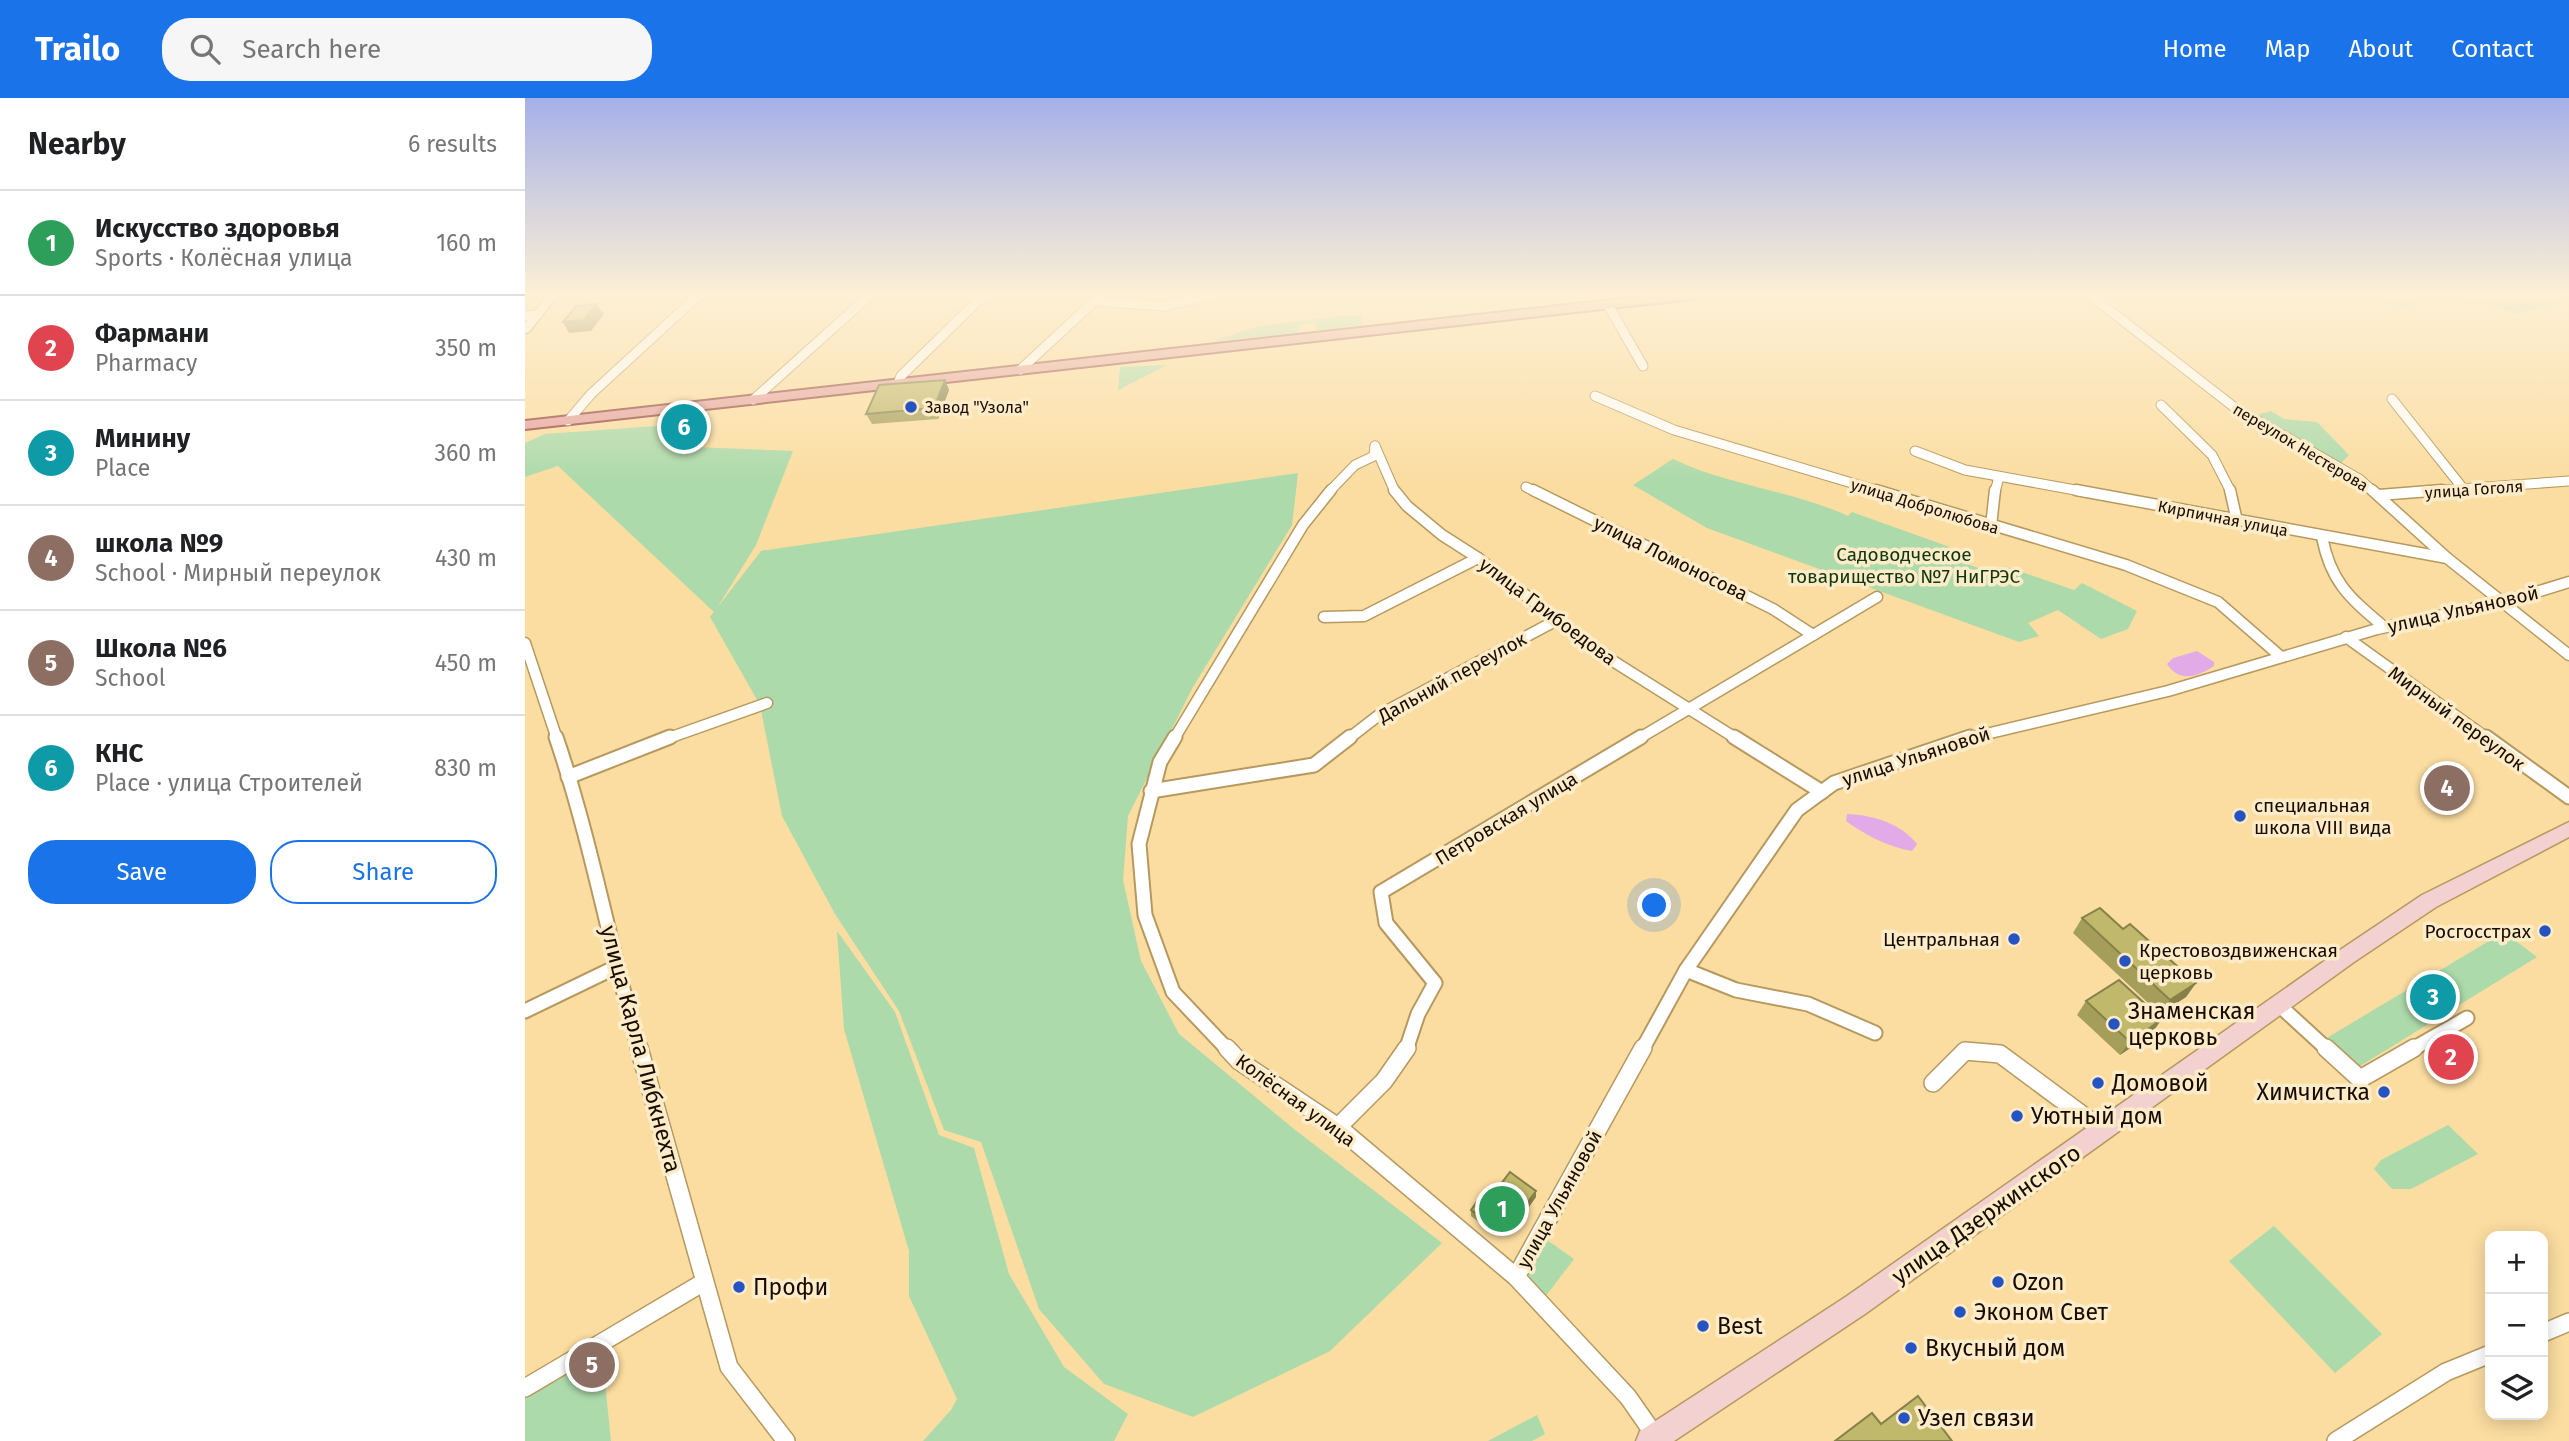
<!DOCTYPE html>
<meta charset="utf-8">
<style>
:root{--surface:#fff;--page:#f6f6f6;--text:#202124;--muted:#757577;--line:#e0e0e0;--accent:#1a73e8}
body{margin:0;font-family:"Fira Sans",sans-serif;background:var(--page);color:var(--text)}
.controls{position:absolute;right:21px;bottom:21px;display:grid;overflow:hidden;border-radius:14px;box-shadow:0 4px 18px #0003}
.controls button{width:63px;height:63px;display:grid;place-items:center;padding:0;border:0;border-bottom:2px solid var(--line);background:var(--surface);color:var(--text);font:35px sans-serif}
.you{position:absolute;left:1130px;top:808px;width:24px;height:24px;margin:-18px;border:5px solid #fff;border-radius:50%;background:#1a73e8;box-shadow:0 0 0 10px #1a73e833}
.badge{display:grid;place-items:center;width:46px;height:46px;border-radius:50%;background:var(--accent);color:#fff;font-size:23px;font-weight:700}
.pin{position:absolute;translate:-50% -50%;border:4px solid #fff;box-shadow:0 2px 7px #0006}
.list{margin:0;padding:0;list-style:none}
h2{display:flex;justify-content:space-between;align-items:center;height:91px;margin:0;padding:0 28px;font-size:30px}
h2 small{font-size:23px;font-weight:400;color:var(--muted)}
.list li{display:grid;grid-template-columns:46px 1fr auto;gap:21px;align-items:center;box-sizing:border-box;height:105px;padding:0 28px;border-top:2px solid var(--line)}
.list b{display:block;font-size:26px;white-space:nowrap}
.list p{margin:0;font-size:23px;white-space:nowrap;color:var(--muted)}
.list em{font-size:23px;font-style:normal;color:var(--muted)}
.actions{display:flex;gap:14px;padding:21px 28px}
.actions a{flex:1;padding:16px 0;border:2px solid var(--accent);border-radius:28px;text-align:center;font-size:24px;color:var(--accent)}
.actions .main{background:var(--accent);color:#fff}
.icon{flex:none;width:38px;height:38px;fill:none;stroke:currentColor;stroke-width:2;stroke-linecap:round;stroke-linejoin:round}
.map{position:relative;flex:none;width:2044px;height:1343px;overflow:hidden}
header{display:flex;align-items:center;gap:42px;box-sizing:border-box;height:98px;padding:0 35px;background:var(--accent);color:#fff}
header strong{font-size:33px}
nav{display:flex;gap:38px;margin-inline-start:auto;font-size:24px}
.search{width:490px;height:63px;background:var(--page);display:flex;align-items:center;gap:18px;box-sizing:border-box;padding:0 24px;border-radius:28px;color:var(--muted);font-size:26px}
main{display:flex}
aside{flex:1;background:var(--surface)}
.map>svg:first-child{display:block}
</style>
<header>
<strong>Trailo</strong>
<div class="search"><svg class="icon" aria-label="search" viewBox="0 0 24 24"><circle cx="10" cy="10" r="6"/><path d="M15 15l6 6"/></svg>Search here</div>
<nav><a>Home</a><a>Map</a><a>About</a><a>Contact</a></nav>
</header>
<main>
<aside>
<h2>Nearby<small>6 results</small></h2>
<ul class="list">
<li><span class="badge" style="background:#2e9e5b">1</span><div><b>Искусство здоровья</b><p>Sports · Колёсная улица</p></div><em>160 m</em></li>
<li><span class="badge" style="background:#e0444e">2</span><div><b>Фармани</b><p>Pharmacy</p></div><em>350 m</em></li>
<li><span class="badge" style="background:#0f9aa8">3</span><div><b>Минину</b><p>Place</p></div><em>360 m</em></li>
<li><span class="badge" style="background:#8d6e63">4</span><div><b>школа №9</b><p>School · Мирный переулок</p></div><em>430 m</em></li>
<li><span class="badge" style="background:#8d6e63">5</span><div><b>Школа №6</b><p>School</p></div><em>450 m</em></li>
<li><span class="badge" style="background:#0f9aa8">6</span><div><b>КНС</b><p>Place · улица Строителей</p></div><em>830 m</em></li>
</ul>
<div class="actions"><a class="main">Save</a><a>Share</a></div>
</aside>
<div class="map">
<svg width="2044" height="1343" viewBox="0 0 2044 1343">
<rect width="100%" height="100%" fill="#fbdda1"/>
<g fill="#acdaaa">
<polygon points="1848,197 2033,197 2039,203 1990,216 1966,206 1897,204 1880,209 1868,208"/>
<polygon points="816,218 836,218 837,227 792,233 790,225 775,226 773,235 688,243 734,228"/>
<polygon points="642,267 593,292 595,269"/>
<polygon points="1746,313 1759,321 1792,324 1824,357 1815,366 1731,317"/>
<polygon points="145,327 148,337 167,349 268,353 231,447 192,510 236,453 773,375 767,427 668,589 603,718 598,782 616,863 654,936 769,1031 917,1145 805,1253 668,1319 579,1286 514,1211 456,1044 419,1032 374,913 310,816 257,718 235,607 185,519 189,514 33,368 0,379 0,345 20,336"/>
<path d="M 1148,361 C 1204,388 1267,392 1323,418 L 1327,414 L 1433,452 L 1428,461 L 1470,476 L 1479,468 L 1549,492 L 1557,485 L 1612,513 L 1603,531 L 1576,541 L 1533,512 L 1503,525 L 1514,538 L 1494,544 L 1182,430 L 1108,387 Z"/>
<polygon points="312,833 370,914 414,1037 449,1050 484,1176 539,1269 603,1316 589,1343 398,1343 426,1312 432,1301 384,1198 384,1153 319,931"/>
<polygon points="1979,834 2012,859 1832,970 1800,941"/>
<polygon points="1923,1027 1953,1056 1886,1091 1867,1091 1849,1071 1856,1062"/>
<polygon points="1749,1128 1857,1236 1810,1275 1704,1163"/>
<polygon points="1022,1142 1049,1161 1020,1199 999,1178"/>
<polygon points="77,1256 86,1343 0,1343 0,1300"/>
<polygon points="1012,1317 1020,1336 1007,1343 963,1343"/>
</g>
<g fill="#e2abe7">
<path d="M 1672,553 L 1689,564 L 1689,568 C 1673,579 1654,585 1642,566 L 1648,560 Z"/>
<path d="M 1322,716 C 1348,717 1375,725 1392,746 L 1387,753 C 1361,748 1342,738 1321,723 Z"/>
</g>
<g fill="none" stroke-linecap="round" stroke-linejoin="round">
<g stroke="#b6995f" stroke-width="11">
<g id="minor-far3">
<polyline points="1565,197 1709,309 1834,381 1849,394"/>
<polyline points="569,203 639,208 687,197"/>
<polyline points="1083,207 1118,268"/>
<polyline points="0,218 12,217"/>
<polyline points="495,272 575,198"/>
<polyline points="373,285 376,278 459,197"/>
<polyline points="1070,298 1149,332 1357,394"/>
<polyline points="1867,301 1940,393"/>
<polyline points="228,302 345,197"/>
<polyline points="1636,307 1687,357 1706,394"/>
<polyline points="43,323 66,296 174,197"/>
<polyline points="850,348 870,394"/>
<polyline points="1390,353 1440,372 1561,394"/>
<polyline points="1001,389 1011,394"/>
<polyline points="804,394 830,367 849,358 850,348"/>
<polyline points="1470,394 1474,379"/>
<polyline points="1893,394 2044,383"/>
</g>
</g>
<g stroke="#b6995f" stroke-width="13">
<g id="minor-far2">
<polyline points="869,392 882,408 917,437 953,460 1072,553 1212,641"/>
<polyline points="1008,392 1248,511 1288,537"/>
<polyline points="1351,392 1601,467 1693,504 1755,558"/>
<polyline points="1551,392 1922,460"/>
<polyline points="1705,392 1712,423"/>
<polyline points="1847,392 1922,460 2044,557"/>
<polyline points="1854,397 1917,392"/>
<polyline points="1466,428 1470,392"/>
<path d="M 1797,439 C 1806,485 1825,500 1859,529"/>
<polyline points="799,519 839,518 953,460"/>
<polyline points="1821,539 1963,641"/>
<polyline points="0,545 32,641"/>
<polyline points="141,641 242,605"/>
<polyline points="649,641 778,427 806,392"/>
<polyline points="823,641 854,617 1032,522"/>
<polyline points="1113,641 1352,499"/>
<polyline points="1440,641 1643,593 1852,531 1979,504 2044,484"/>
</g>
</g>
<g stroke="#b6995f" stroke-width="17">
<g id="minor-far1">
<path d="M 31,639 C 66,742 85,848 114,952"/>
<polyline points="650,639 635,664 614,746 620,817 648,894 703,952"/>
<polyline points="1209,639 1297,694"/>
<polyline points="1961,639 2044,699"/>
<polyline points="43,679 145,639"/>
<polyline points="626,693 789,667 825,639"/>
<polyline points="1161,872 1211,892 1283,906 1350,935"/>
<polyline points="1755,908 1803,952"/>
<polyline points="0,913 91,869"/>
<polyline points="881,952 893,916 910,885 861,825 856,794 1116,639"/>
<polyline points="1117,952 1161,872 1272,712 1309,685 1445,639"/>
<polyline points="1886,952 1942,920"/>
</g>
</g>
<g stroke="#b6995f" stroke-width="20">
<g id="minor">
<polyline points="114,950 204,1269 261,1343"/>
<polyline points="702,950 714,963 813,1029 991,1179 1103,1299 1131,1339"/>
<polyline points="1801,950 1835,981 1889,950"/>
<polyline points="1408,985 1440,953 1475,956 1579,1033"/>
<polyline points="813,1029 859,983 882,950"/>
<polyline points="991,1179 1118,950"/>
<polyline points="2018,1235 2044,1224"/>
<polyline points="0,1290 179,1184"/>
<polyline points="1811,1343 1921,1274 1965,1256"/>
</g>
</g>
<g stroke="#b6995f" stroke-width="3">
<polygon id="tertiary" points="23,197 33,197 4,234 0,235 0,225"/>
</g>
<g stroke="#b6995f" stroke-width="3">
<polygon id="secondary" points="2044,724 2044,739 1911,809 1829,864 1340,1216 1149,1343 1111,1343 1115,1333 1322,1198 1815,852 1897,797"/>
</g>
<g stroke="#934640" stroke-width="4">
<polygon id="primary" points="1131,197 1173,197 1167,201 0,331 0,323"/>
</g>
<use href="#minor-far3" stroke="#fff" stroke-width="9"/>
<use href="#minor-far2" stroke="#fff" stroke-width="10"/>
<use href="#minor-far1" stroke="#fff" stroke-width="13"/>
<use href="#minor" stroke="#fff" stroke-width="17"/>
<use href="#tertiary" fill="#fff" fill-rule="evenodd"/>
<use href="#secondary" fill="#f3d1d0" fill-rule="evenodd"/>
<use href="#primary" fill="#e6a3a1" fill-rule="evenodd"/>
</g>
<g fill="#a59e5b">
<polygon points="420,282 424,292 413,321 347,326 341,316"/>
<polygon points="1557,820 1598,831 1671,885 1661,899 1635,916 1548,835"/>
<polygon points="1561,903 1627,935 1595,957 1552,917"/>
<polygon points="1011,1093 1011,1099 992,1125 983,1119 970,1136 946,1118 946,1112 966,1099"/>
</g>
<g fill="#86814a">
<polygon points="72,206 79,216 66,233 44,235 38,224"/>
<polygon points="420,282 424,292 413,321 409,310"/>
<polygon points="1671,885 1661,899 1635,916 1645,902"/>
<polygon points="1637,921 1627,935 1595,957 1605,944"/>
<polygon points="1011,1093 1011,1099 992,1125 992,1119"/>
<polygon points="983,1113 983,1119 970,1136 970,1130"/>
</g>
<g fill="#c0b86a" stroke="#86814a" stroke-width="2">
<polygon points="72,206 59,222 38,224 51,208"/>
<polygon points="420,282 409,310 341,316 354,287"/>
<polygon points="1575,810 1598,831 1605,826 1671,885 1645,902 1557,820"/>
<polygon points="1594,882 1637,921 1605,944 1561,903"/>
<polygon points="985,1074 1011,1093 992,1119 983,1113 970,1130 946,1112 959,1094 966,1099"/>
<polygon points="1393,1298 1427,1343 1310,1343 1347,1315 1356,1326"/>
</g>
<linearGradient id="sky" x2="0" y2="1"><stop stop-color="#a5b0e8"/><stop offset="0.51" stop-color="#fdf0d5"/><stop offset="1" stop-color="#fdf0d5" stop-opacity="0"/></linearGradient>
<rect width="2044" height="385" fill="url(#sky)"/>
<g fill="#2553c1" stroke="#feecc8" stroke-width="2.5">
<circle cx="386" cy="309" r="7"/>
<circle cx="1715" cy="718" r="7"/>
<circle cx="2020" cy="833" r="7"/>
<circle cx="1489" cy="841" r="7"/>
<circle cx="1600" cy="863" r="7"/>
<circle cx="1589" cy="926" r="7"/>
<circle cx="1573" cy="985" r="7"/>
<circle cx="1859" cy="994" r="7"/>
<circle cx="1492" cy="1018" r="7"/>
<circle cx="1473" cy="1184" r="7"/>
<circle cx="214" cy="1189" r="7"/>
<circle cx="1435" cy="1214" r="7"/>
<circle cx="1178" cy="1228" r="7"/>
<circle cx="1386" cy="1250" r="7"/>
<circle cx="1379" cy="1320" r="7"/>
</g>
<g text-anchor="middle" stroke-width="7" stroke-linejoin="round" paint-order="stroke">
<g font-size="16" fill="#170c00" stroke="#feecc8" text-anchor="start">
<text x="400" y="315">Завод "Узола"</text>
</g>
<g font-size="16" fill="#170c00" stroke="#feecc8">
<text transform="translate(1776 349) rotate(31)" y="6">переулок Нестерова</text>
<text transform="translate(1949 391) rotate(-4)" y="6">улица Гоголя</text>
<text transform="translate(1400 408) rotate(17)" y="6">улица Добролюбова</text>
<text transform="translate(1698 420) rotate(11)" y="6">Кирпичная улица</text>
</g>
<g font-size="19" fill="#103710" stroke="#feecc8">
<text x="1379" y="463">Садоводческое<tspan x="1379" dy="22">товарищество №7 НиГРЭС</tspan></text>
</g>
<g font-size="19" fill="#170c00" stroke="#feecc8">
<text transform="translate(1146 460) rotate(26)" y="7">улица Ломоносова</text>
<text transform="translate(1938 511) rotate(-13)" y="7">улица Ульяновой</text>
<text transform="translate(1023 513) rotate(37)" y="7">улица Грибоедова</text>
<text transform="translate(927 579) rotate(-29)" y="7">Дальний переулок</text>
<text transform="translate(1932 620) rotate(36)" y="7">Мирный переулок</text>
<text transform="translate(1391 658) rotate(-18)" y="7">улица Ульяновой</text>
<text transform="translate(981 720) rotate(-31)" y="7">Петровская улица</text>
<text transform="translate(771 1002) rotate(36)" y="7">Колёсная улица</text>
<text transform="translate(1034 1101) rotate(-61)" y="7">улица Ульяновой</text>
</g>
<g font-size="19" fill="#170c00" stroke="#feecc8" text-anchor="start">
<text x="1729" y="714">специальная<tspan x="1729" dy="22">школа VIII вида</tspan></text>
<text x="2006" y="840" text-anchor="end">Росгосстрах</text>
<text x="1475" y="848" text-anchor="end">Центральная</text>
<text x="1614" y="859">Крестовоздвиженская<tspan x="1614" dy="22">церковь</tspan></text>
</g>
<g font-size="23" fill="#170c00" stroke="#feecc8" text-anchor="start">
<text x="1603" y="921">Знаменская<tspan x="1603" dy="26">церковь</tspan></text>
<text x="1587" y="993">Домовой</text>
<text x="1845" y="1002" text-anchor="end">Химчистка</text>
<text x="1506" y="1026">Уютный дом</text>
<text x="1487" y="1192">Ozon</text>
<text x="228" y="1197">Профи</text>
<text x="1449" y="1222">Эконом Свет</text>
<text x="1192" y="1236">Best</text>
<text x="1400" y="1258">Вкусный дом</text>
<text x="1393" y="1328">Узел связи</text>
</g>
<g font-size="23" fill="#170c00" stroke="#feecc8">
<text transform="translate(116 951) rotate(75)" y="8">улица Карла Либкнехта</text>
<text transform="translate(1461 1116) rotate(-35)" y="8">улица Дзержинского</text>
</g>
</g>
</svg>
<div class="controls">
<button>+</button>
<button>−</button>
<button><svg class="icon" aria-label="layers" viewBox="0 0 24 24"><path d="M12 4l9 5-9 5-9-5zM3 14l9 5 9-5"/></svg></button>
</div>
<div class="you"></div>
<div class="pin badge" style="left:977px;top:1111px;background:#2e9e5b">1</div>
<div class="pin badge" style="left:1926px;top:959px;background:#e0444e">2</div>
<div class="pin badge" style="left:1908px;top:899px;background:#0f9aa8">3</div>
<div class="pin badge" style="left:1922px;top:690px;background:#8d6e63">4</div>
<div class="pin badge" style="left:67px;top:1267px;background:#8d6e63">5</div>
<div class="pin badge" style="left:159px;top:329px;background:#0f9aa8">6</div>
</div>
</main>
